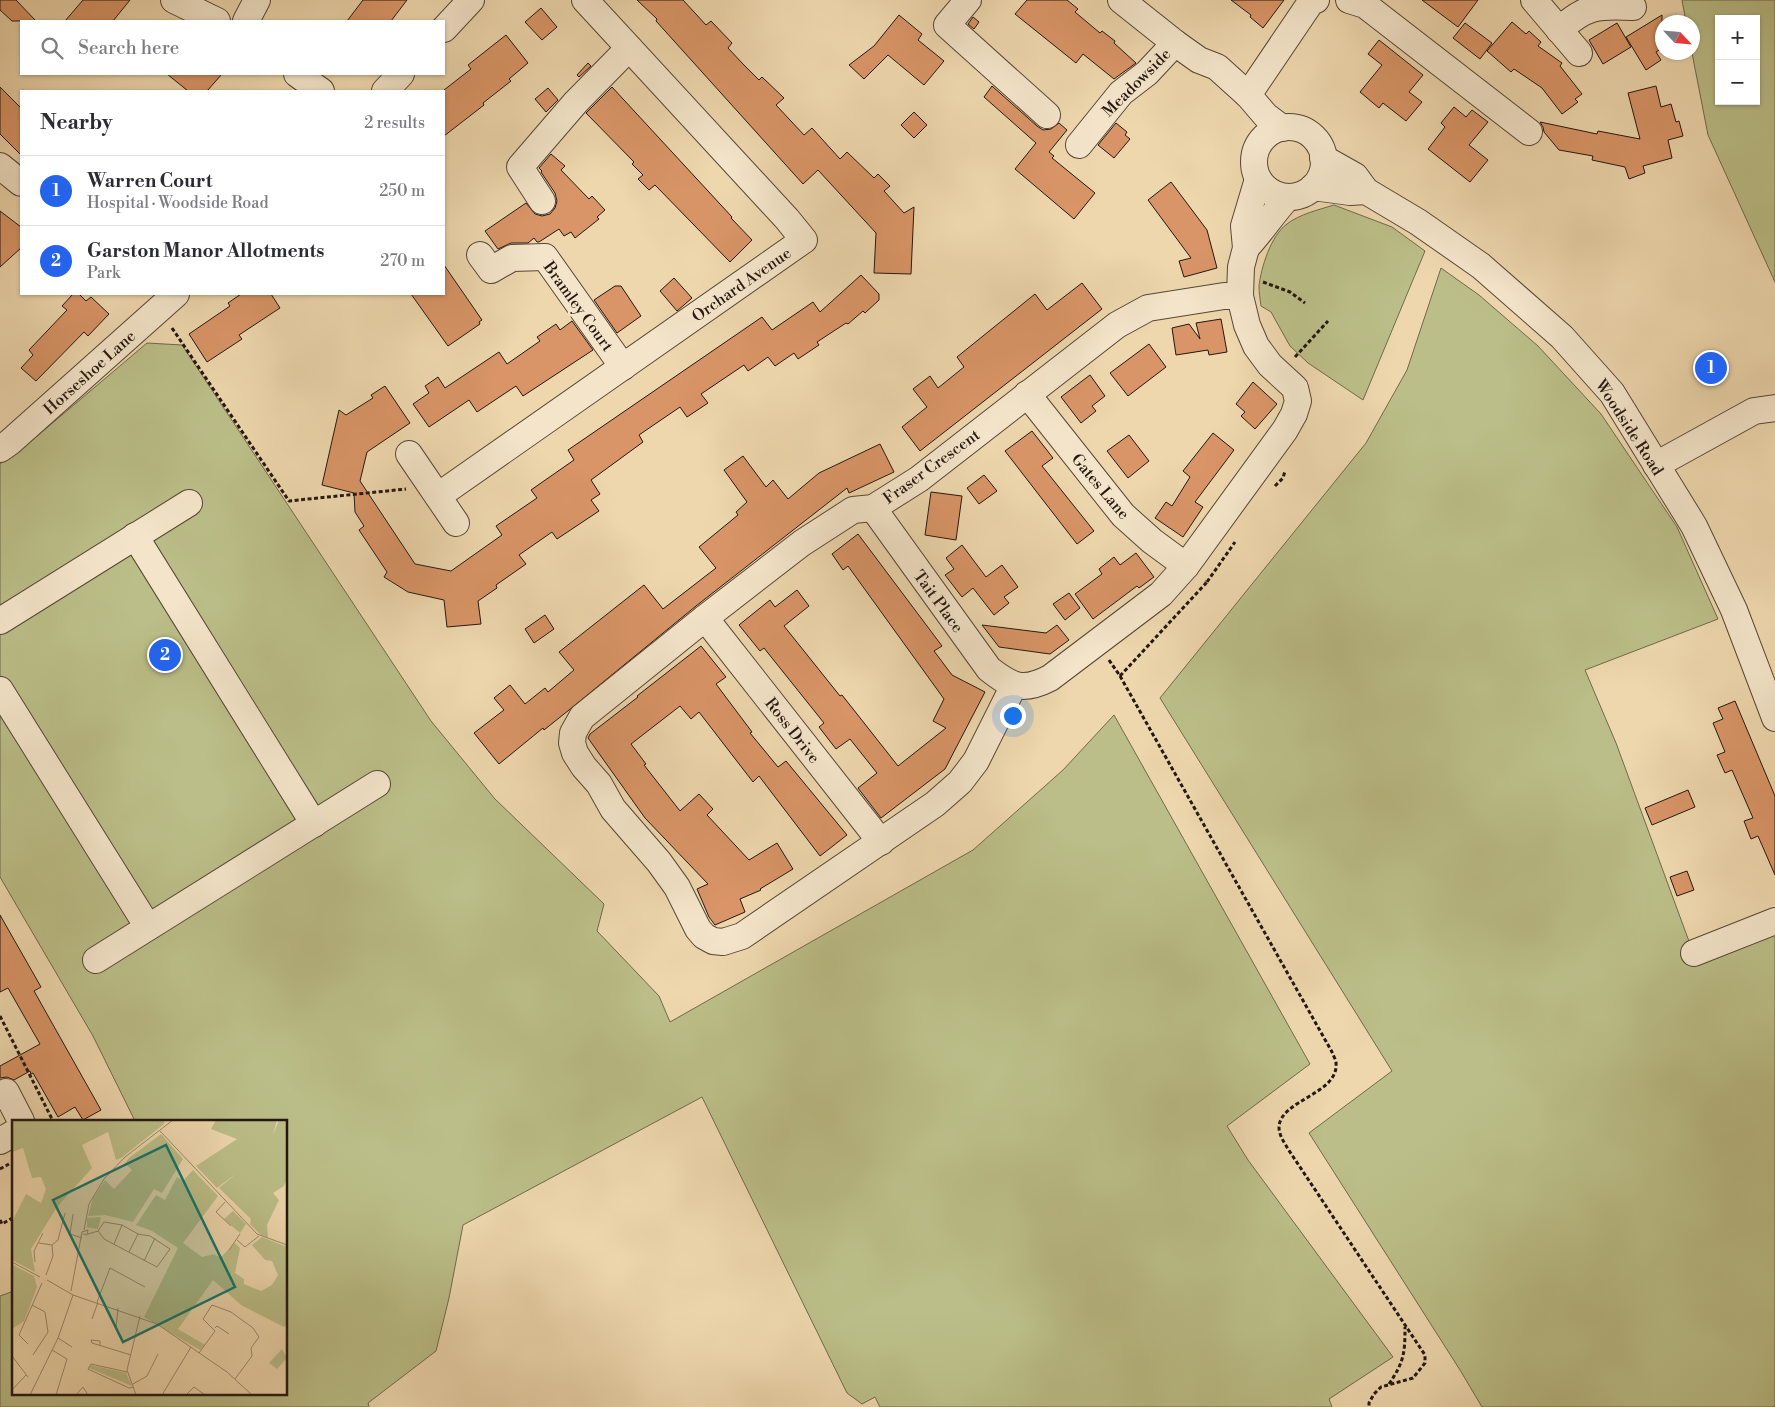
<!DOCTYPE html>
<meta charset="utf-8">
<style>
:root{--surface:#fff;--page:#f7f7f7;--text:#2b2b33;--muted:#7c7c81;--line:#e1e1e2;--accent:#2563eb}
body{margin:0;font-family:"Libre Bodoni",serif;background:var(--page);color:var(--text)}
.controls{position:absolute;right:15px;top:15px;display:grid;overflow:hidden;border-radius:0px;box-shadow:0 1px 4px #0004}
.controls button{width:45px;height:45px;display:grid;place-items:center;padding:0;border:0;border-bottom:1px solid var(--line);background:var(--surface);color:var(--text);font:25px sans-serif}
.compass{position:absolute;left:1655px;top:15px;width:45px;height:45px;border-radius:50%;background:var(--surface);box-shadow:0 1px 4px #0004;rotate:116deg}
.you{position:absolute;left:1012px;top:715px;width:18px;height:18px;margin:-12px;border:4px solid #fff;border-radius:50%;background:#1a73e8;box-shadow:0 0 0 8px #1a73e833}
.badge{display:grid;place-items:center;width:32px;height:32px;border-radius:50%;background:var(--accent);color:#fff;font-size:16px;font-weight:700}
.pin{position:absolute;translate:-50% -50%;border:2px solid #fff;box-shadow:0 1px 5px #0006}
.list{margin:0;padding:0;list-style:none}
h2{display:flex;justify-content:space-between;align-items:center;height:65px;margin:0;padding:0 20px;font-size:21px}
h2 small{font-size:16px;font-weight:400;color:var(--muted)}
.list li{display:grid;grid-template-columns:32px 1fr auto;gap:15px;align-items:center;box-sizing:border-box;height:70px;padding:0 20px;border-top:1px solid var(--line)}
.list b{display:block;font-size:19px;white-space:nowrap}
.list p{margin:0;font-size:16px;white-space:nowrap;color:var(--muted)}
.list em{font-size:16px;font-style:normal;color:var(--muted)}
.icon{flex:none;width:28px;height:28px;fill:none;stroke:currentColor;stroke-width:2;stroke-linecap:round;stroke-linejoin:round}
.map{position:relative;flex:none;width:1775px;height:1407px;overflow:hidden}
.search{position:absolute;background:var(--surface);box-shadow:0 1px 4px #0004;left:20px;top:20px;width:425px;height:55px;display:flex;align-items:center;gap:12px;box-sizing:border-box;padding:0 18px;border-radius:0px;color:var(--muted);font-size:19px}
.panel{position:absolute;background:var(--surface);box-shadow:0 1px 4px #0004;left:20px;top:90px;width:425px;height:205px;border-radius:0px}
.map>svg:first-child{display:block}
</style>
<div class="map">
<svg width="1775" height="1407" viewBox="0 0 1775 1407">
<rect width="100%" height="100%" fill="#eed7ad"/>
<filter id="stains"><feTurbulence type="fractalNoise" baseFrequency=".004" numOctaves="4"/><feColorMatrix values="0 0 0 0 .2 0 0 0 0 .09 0 0 0 0 .02 0 0 0 .5 -.17"/></filter>
<radialGradient id="worn" r=".72"><stop offset=".6" stop-color="#630" stop-opacity="0"/><stop offset="1" stop-color="#630" stop-opacity=".3"/></radialGradient>
<g fill="#bbbe88" stroke="#6f6a4c" fill-rule="evenodd">
<path d="M 1682,0 L 1775,0 L 1775,282 L 1708,135 L 1692,53 L 1692,22 L 1686,22 ZM 1719,19 L 1756,19 L 1756,101 L 1719,101 Z"/>
<path d="M 1334,205 L 1392,227 L 1425,251 L 1363,400 L 1308,363 L 1290,346 L 1271,312 L 1261,306 C 1260,299 1259,292 1259,286 C 1261,268 1271,235 1287,224 C 1300,214 1318,210 1334,205 Z"/>
<polygon points="1441,268 1479,295 1538,346 1601,414 1677,527 1718,619 1585,670 1616,743 1690,944 1775,910 1775,1407 1482,1407 1460,1370 1309,1133 1392,1071 1160,698 1366,443 1407,370"/>
<polygon points="147,343 182,345 431,721 495,799 604,904 597,931 659,996 670,1022 973,850 1063,770 1114,715 1310,1064 1227,1126 1248,1160 1393,1357 1329,1399 1332,1407 880,1407 875,1397 862,1404 847,1393 702,1097 463,1225 449,1298 436,1351 368,1403 369,1407 0,1407 0,1296 14,1291 14,1393 286,1393 286,1121 135,1121 93,1036 0,877 0,464 23,448"/>
</g>
<g fill="#d99567" stroke="#231710">
<polygon points="0,0 16,0 36,21 12,21 0,10"/>
<polygon points="83,0 130,0 113,21 65,21"/>
<polygon points="363,0 407,0 391,21 347,21"/>
<polygon points="637,0 683,0 706,25 711,21 732,43 728,48 743,64 759,80 762,77 784,98 776,105 804,135 812,128 840,159 847,152 874,178 878,174 890,186 884,191 904,213 914,207 911,274 874,273 876,233 818,170 803,184 656,21 657,19"/>
<polygon points="1027,0 1067,0 1078,9 1075,12 1100,33 1102,31 1115,41 1114,43 1136,63 1114,79 1083,54 1076,63 1015,14"/>
<polygon points="1231,0 1284,0 1263,28 1250,17 1251,15"/>
<polygon points="1422,0 1478,0 1458,27"/>
<polygon points="541,8 557,27 542,40 525,22"/>
<polygon points="899,15 922,34 918,40 944,61 924,85 888,55 864,79 849,65 874,46"/>
<polygon points="1662,15 1662,48 1656,52 1661,60 1646,70 1626,37"/>
<polygon points="973,17 979,22 974,29 968,24"/>
<polygon points="1512,22 1526,34 1529,31 1541,42 1538,46 1562,63 1560,66 1582,94 1575,99 1578,102 1562,114 1542,88 1514,69 1511,72 1487,51"/>
<polygon points="1465,23 1492,43 1480,59 1453,38"/>
<polygon points="1617,23 1631,47 1603,64 1589,40"/>
<polygon points="506,35 528,63 509,79 511,81 483,103 484,105 444,136 444,90 471,69 468,65"/>
<polygon points="1379,40 1423,75 1409,92 1422,102 1406,121 1383,103 1379,108 1360,92 1382,65 1368,54"/>
<polygon points="588,63 591,66 579,77 577,75"/>
<polygon points="167,74 222,74 207,91 188,91"/>
<polygon points="992,86 1037,126 1043,130 1051,129 1059,123 1067,130 1049,152 1054,156 1052,158 1095,193 1074,219 1015,169 1036,143 984,97"/>
<polygon points="1656,86 1661,107 1671,104 1676,122 1679,121 1683,136 1668,140 1672,158 1643,166 1645,173 1629,179 1625,167 1592,160 1593,156 1559,150 1544,132 1543,127 1540,122 1597,134 1598,131 1640,139 1628,93"/>
<polygon points="0,87 21,108 21,155 0,134"/>
<polygon points="612,87 732,217 731,218 752,240 730,262 655,185 649,190 638,179 643,175 632,164 634,162 586,113"/>
<polygon points="548,88 558,100 546,112 535,99"/>
<polygon points="1454,107 1466,117 1472,110 1488,122 1469,145 1488,160 1470,182 1428,149 1445,127 1441,123"/>
<polygon points="914,112 927,125 914,138 901,125"/>
<polygon points="1116,123 1127,132 1125,135 1130,139 1114,158 1098,145"/>
<polygon points="551,154 565,166 561,170 589,199 592,196 605,210 597,217 599,219 575,238 571,232 564,236 559,229 539,242 537,242 534,238 528,243 511,243 498,249 485,231 526,203 535,214 542,216 550,214 555,208 557,201 555,193 541,172 542,171 539,168"/>
<polygon points="1171,182 1207,230 1217,268 1184,277 1179,261 1191,258 1148,200"/>
<polygon points="0,211 21,227 21,248 0,267"/>
<polygon points="444,265 482,320 479,322 480,324 448,346 411,294 444,294"/>
<polygon points="861,275 879,294 879,300 865,313 863,311 848,324 846,323 817,342 819,345 798,359 794,353 775,366 768,357 748,371 744,365 701,394 708,403 687,417 680,407 639,435 643,442 591,480 600,494 591,500 599,511 557,539 552,532 519,555 526,564 496,585 497,588 478,601 481,624 447,627 444,600 408,592 384,577 387,572 359,530 364,526 355,512 354,493 322,485 339,410 346,415 373,398 371,395 385,386 410,423 367,452 360,481 415,564 451,571 502,535 496,526 537,498 531,490 574,460 568,450 762,317 772,330 813,302 820,312"/>
<polygon points="674,278 692,298 677,311 660,291"/>
<polygon points="1082,283 1102,309 920,451 902,427 927,407 913,389 930,376 938,388 964,367 957,357 1035,294 1047,310"/>
<polygon points="615,286 621,286 641,316 617,333 594,300"/>
<polygon points="73,294 79,294 86,301 91,297 109,314 88,336 84,332 36,381 21,368 33,355 29,350 67,310 62,306"/>
<polygon points="241,294 271,294 280,308 239,335 242,339 207,362 189,334 230,306 228,303"/>
<polygon points="1221,319 1227,352 1209,355 1208,350 1176,355 1172,328 1189,324 1200,339 1196,323"/>
<polygon points="572,321 593,350 523,396 516,386 477,412 469,400 429,427 413,404 429,393 425,386 438,377 445,388 499,352 507,364 540,341 537,337 556,324 560,330"/>
<polygon points="1149,344 1166,367 1128,396 1110,373"/>
<polygon points="1090,375 1105,396 1092,406 1096,411 1081,423 1061,397"/>
<polygon points="1253,382 1277,404 1255,429 1241,416 1245,412 1236,404"/>
<polygon points="1032,431 1053,458 1042,466 1094,531 1077,544 1005,451"/>
<polygon points="1213,433 1234,450 1195,502 1203,507 1183,537 1155,518 1166,502 1172,506 1190,477 1183,471"/>
<polygon points="1129,435 1149,461 1128,478 1107,451"/>
<polygon points="880,444 894,472 849,493 847,488 696,606 569,710 544,730 543,728 499,764 474,733 504,710 494,698 510,685 525,704 545,688 548,692 574,670 559,652 644,585 663,609 716,568 699,547 738,515 736,512 747,502 724,470 743,456 766,487 773,480 788,499 819,473"/>
<polygon points="984,475 997,491 979,504 967,488"/>
<polygon points="931,492 962,496 956,540 925,535"/>
<polygon points="858,534 942,646 934,651 952,675 985,692 945,769 881,818 858,788 877,773 850,739 836,749 819,727 824,723 764,648 760,651 739,625 770,600 775,607 797,590 809,606 784,626 840,696 842,695 898,766 946,728 933,721 944,699 848,566 843,570 832,554"/>
<polygon points="962,545 986,577 1002,565 1018,587 1004,597 1009,603 994,615 973,588 962,597 945,575 954,569 946,558"/>
<polygon points="1136,553 1154,577 1139,588 1137,586 1093,619 1075,594 1102,574 1099,569 1114,557 1120,565"/>
<polygon points="1069,593 1080,608 1065,620 1053,604"/>
<polygon points="545,615 554,629 534,643 525,629"/>
<polygon points="982,625 1046,633 1057,625 1069,640 1050,654 999,647"/>
<polygon points="701,646 726,677 716,684 752,732 750,733 778,767 786,761 847,835 820,856 759,776 753,782 699,712 691,719 680,706 631,744 646,764 644,765 680,811 699,794 713,809 707,815 749,860 777,843 793,869 760,889 761,890 740,899 745,912 715,925 709,917 697,889 708,884 645,818 588,738 590,734 638,697 637,696"/>
<polygon points="1735,701 1775,796 1775,875 1758,836 1751,839 1744,821 1753,818 1732,770 1725,773 1717,755 1725,752 1713,723 1723,719 1718,708"/>
<polygon points="1688,790 1695,807 1652,825 1645,808"/>
<polygon points="1687,871 1694,890 1677,896 1670,877"/>
<polygon points="0,915 41,987 34,991 101,1110 83,1120 75,1107 58,1117 33,1073 31,1074 30,1071 14,1080 7,1077 0,1078 0,1066 40,1044 8,988 0,992"/>
</g>
<g fill="none" stroke-linecap="round" stroke-linejoin="round">
<g stroke="#564737" stroke-width="28">
<g id="minor">
<polyline points="174,0 217,21"/>
<polyline points="968,0 947,25 1047,115"/>
<polyline points="1121,0 1175,43 1199,60 1217,67 1248,95 1266,116 1282,128"/>
<polyline points="1349,0 1365,5 1529,132"/>
<polyline points="1534,0 1579,53"/>
<polyline points="246,21 257,0"/>
<polyline points="444,29 471,0"/>
<path d="M 1559,30 C 1586,6 1597,5 1633,7"/>
<polyline points="297,74 321,91"/>
<polyline points="385,91 401,74"/>
<polyline points="1248,95 1311,2 1316,0"/>
<circle cx="1289" cy="162" r="35"/>
<polyline points="1079,145 1121,93 1147,73 1175,43"/>
<polyline points="1323,158 1355,176 1366,191 1418,222 1481,266 1562,337 1612,393 1694,526 1734,610 1775,718"/>
<polyline points="0,166 21,183"/>
<polyline points="1313,187 1350,192 1366,191"/>
<polyline points="542,201 520,167 576,102 629,48"/>
<path d="M 1246,248 C 1262,231 1273,213 1288,197"/>
<polyline points="480,255 491,270 512,258 545,257 623,367"/>
<polyline points="1027,394 1123,515 1152,541 1186,566"/>
<polyline points="0,449 10,442 176,294"/>
<polyline points="409,454 456,523"/>
<polyline points="1656,465 1754,411 1775,408"/>
<polyline points="438,496 804,240 787,219 585,0"/>
<path d="M 873,508 L 989,669 C 1012,687 1023,692 1050,678 L 1161,594 L 1186,566 L 1285,430 L 1294,414 L 1298,401 L 1295,388 L 1270,365 L 1256,346 L 1247,325 L 1240,296 L 1241,267 L 1246,248 L 1244,226 L 1258,179"/>
<polyline points="135,536 314,824"/>
<polyline points="705,618 881,842"/>
<polyline points="0,621 189,503"/>
<polyline points="1014,685 976,761 960,782 935,804 742,936 723,942 713,941 704,936 698,929 677,887 659,862 613,809 599,784 584,767 575,753 572,743 573,733 582,717 705,618 802,543 853,510 873,508 919,479 1117,325 1148,308 1224,296 1240,296"/>
<polyline points="0,690 148,927"/>
<polyline points="1694,953 1775,921"/>
<polyline points="96,960 377,784"/>
<polyline points="6,1092 21,1121"/>
<polyline points="0,1141 14,1133"/>
</g>
</g>
<g stroke="#231710" stroke-width="3" stroke-dasharray="4 2.5" stroke-linecap="butt">
<polyline points="1263,282 1290,292 1305,303"/>
<polyline points="172,328 289,501 406,489"/>
<polyline points="1295,357 1328,321"/>
<polyline points="1275,486 1283,478 1285,471"/>
<polyline points="1207,582 1235,542"/>
<path d="M 1109,660 L 1120,676 L 1332,1052 C 1333,1055 1336,1060 1336,1063 C 1339,1094 1280,1100 1279,1127 C 1279,1135 1284,1142 1288,1149 L 1425,1355 L 1425,1363 L 1413,1378 L 1381,1387 L 1374,1394 L 1369,1403 L 1369,1407"/>
<polyline points="1120,676 1207,582 1205,581"/>
<polyline points="0,1016 53,1121"/>
<polyline points="0,1169 9,1164"/>
<polyline points="0,1220 2,1224 14,1217"/>
<path d="M 1389,1384 C 1404,1362 1405,1353 1405,1327"/>
</g>
<use href="#minor" stroke="#f4e5ca" stroke-width="26"/>
</g>
<g text-anchor="middle" stroke-width="5" stroke-linejoin="round" paint-order="stroke">
<g font-size="16" fill="#231710" stroke="#f4e5ca">
<text transform="translate(1136 82) rotate(-45)" y="6">Meadowside</text>
<text transform="translate(741 284) rotate(-35)" y="6">Orchard Avenue</text>
<text transform="translate(579 306) rotate(54)" y="6">Bramley Court</text>
<text transform="translate(89 372) rotate(-42)" y="6">Horseshoe Lane</text>
<text transform="translate(1630 427) rotate(57)" y="6">Woodside Road</text>
<text transform="translate(931 466) rotate(-36)" y="6">Fraser Crescent</text>
<text transform="translate(1101 486) rotate(50)" y="6">Gates Lane</text>
<text transform="translate(939 601) rotate(54)" y="6">Tait Place</text>
<text transform="translate(793 730) rotate(52)" y="6">Ross Drive</text>
</g>
</g>
<g transform="translate(12 1120)">
<rect width="275" height="275" fill="#eed7ad"/>
<path d="M 0,0 L 152,0 L 152,4 L 109,38 L 104,40 L 96,12 L 70,25 L 80,48 L 45,87 L 19,129 L 23,152 L 0,140 L 0,102 L 14,74 L 29,83 L 34,69 L 29,57 L 20,58 L 11,28 L 0,32 ZM 204,0 L 265,0 L 261,15 L 267,0 L 275,0 L 275,59 L 272,66 L 261,73 L 267,80 L 255,105 L 256,118 L 249,115 L 238,104 L 239,99 L 207,68 L 225,53 L 205,68 L 184,46 L 225,19 L 199,9 ZM 149,14 L 171,39 L 150,73 L 142,69 L 121,102 L 93,95 L 76,96 L 81,78 L 93,60 L 102,69 L 120,50 L 113,43 L 117,38 ZM 181,50 L 206,76 L 171,123 L 190,137 L 202,134 L 208,138 L 223,123 L 228,128 L 223,153 L 232,159 L 232,164 L 249,171 L 260,165 L 266,155 L 260,141 L 253,140 L 240,125 L 250,117 L 275,127 L 275,204 L 272,207 L 229,185 L 201,160 L 166,209 L 193,225 L 188,230 L 132,197 L 166,128 L 140,111 L 124,105 L 144,75 L 153,80 L 165,57 L 171,61 ZM 221,91 L 234,104 L 228,113 L 212,99 ZM 89,97 L 86,109 L 75,107 L 75,98 ZM 1,145 L 22,156 L 25,167 L 12,201 L 0,209 ZM 270,229 L 275,238 L 265,249 L 257,243 ZM 79,245 L 114,253 L 120,266 L 77,248 Z" fill="#bbbe88"/>
<path fill="none" stroke="#9d8a6e" stroke-width="1" d="M 148,11 L 245,114 L 275,125M 213,82 L 204,92 L 219,106M 61,94 L 58,114 L 70,118M 72,110 L 77,84 L 92,59 L 113,37 L 161,0M 76,114 L 86,111 L 92,102 L 110,105 L 126,114 L 138,116 L 158,129 L 145,147 L 92,119 L 86,111M 225,120 L 233,127 L 247,116M 27,123 L 40,125 L 46,120 L 53,93M 102,124 L 110,105M 217,130 L 228,114M 117,132 L 126,114M 132,141 L 143,118M 0,142 L 28,157M 23,142 L 22,131 L 31,113M 34,155 L 41,136 L 40,125M 35,160 L 61,175 L 145,204 L 215,252 L 240,275M 59,171 L 70,112 L 76,110 L 75,115 L 71,114M 85,182 L 98,148 L 133,167M 20,185 L 33,192 L 36,212 L 21,235M 80,199 L 86,182M 104,208 L 106,188M 203,208 L 205,206 L 217,214M 46,218 L 60,227M 16,224 L 7,215 L 30,163M 88,225 L 88,221 L 79,220 L 80,223 L 119,235M 40,230 L 55,239 L 44,275M 187,233 L 203,211 L 191,199 L 200,185 L 219,192 L 241,208 L 247,217 L 239,228 L 240,236 L 223,259M 0,236 L 16,257M 115,252 L 79,244 L 76,249 L 117,268 L 122,267M 121,264 L 135,256 L 146,234M 0,270 L 14,255M 18,275 L 46,218 L 61,175M 64,275 L 71,267 L 76,275M 124,275 L 115,250 L 128,196M 150,275 L 179,227M 174,275 L 182,267 L 193,275"/>
<path fill="#0f766e" fill-opacity="0.15" stroke="#0f766e" stroke-width="2.5" d="M 154,25 L 223,167 L 111,222 L 41,80 Z"/>
<rect width="275" height="275" fill="none" stroke="#231710" stroke-width="2.5"/>
</g>
<rect width="100%" height="100%" filter="url(#stains)"/>
<rect width="100%" height="100%" fill="url(#worn)"/>
</svg>
<div class="controls">
<button>+</button>
<button>−</button>
</div>
<svg class="compass" viewBox="-18 -18 36 36"><path d="M0-13l5 13h-10z" fill="#e53935"/><path d="M0 13l5-13h-10z" fill="#7c7c81"/></svg>
<div class="you"></div>
<div class="pin badge" style="left:1711px;top:368px">1</div>
<div class="pin badge" style="left:165px;top:655px">2</div>
<div class="search"><svg class="icon" aria-label="search" viewBox="0 0 24 24"><circle cx="10" cy="10" r="6"/><path d="M15 15l6 6"/></svg>Search here</div>
<section class="panel">
<h2>Nearby<small>2 results</small></h2>
<ul class="list">
<li><span class="badge">1</span><div><b>Warren Court</b><p>Hospital · Woodside Road</p></div><em>250 m</em></li>
<li><span class="badge">2</span><div><b>Garston Manor Allotments</b><p>Park</p></div><em>270 m</em></li>
</ul>
</section>
</div>
